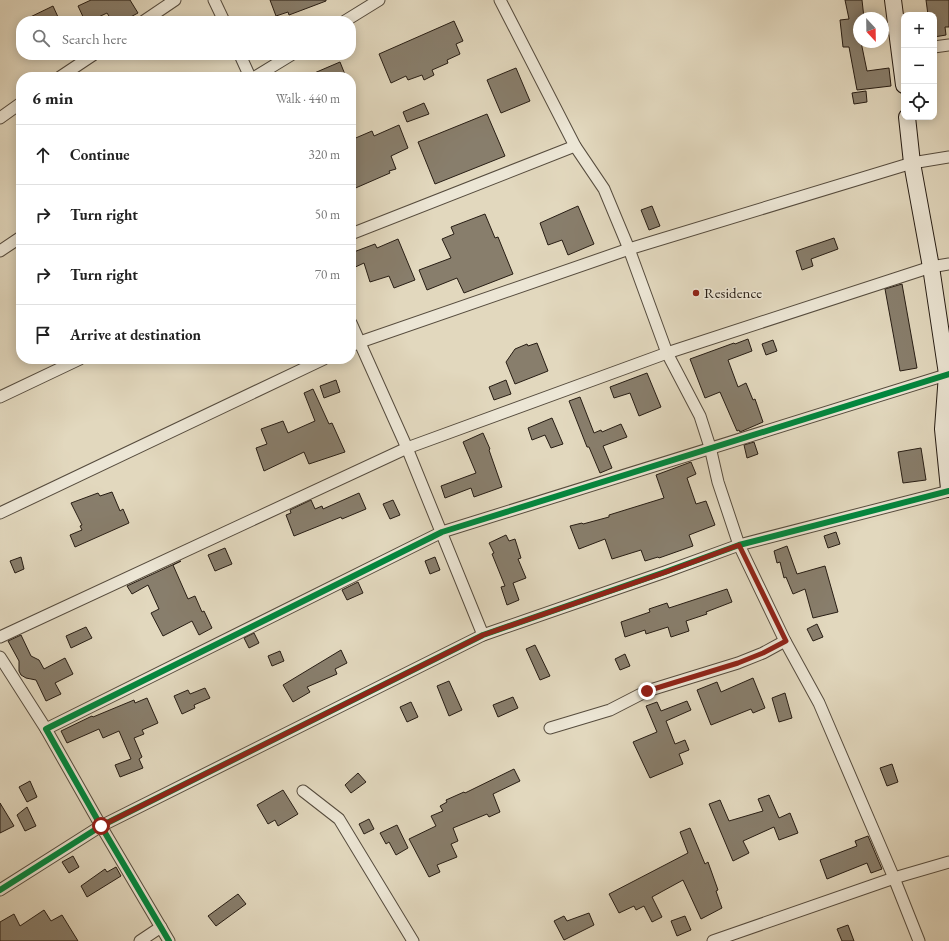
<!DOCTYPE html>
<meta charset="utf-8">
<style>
:root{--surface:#fff;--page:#f6f6f6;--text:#222;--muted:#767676;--line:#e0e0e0}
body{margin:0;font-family:"EB Garamond",serif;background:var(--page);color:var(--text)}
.controls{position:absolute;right:12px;top:12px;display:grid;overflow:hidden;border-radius:8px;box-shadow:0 2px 10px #0003}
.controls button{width:36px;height:36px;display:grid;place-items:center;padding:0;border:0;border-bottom:1px solid var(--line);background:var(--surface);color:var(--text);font:20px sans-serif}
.compass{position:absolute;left:853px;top:12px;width:36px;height:36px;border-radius:50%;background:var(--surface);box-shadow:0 2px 10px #0003;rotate:158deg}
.stop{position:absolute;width:12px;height:12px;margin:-9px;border:3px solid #8f2418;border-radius:50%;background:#fff}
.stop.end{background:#8f2418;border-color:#fff;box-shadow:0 1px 4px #0008}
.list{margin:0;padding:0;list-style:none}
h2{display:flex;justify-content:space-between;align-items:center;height:52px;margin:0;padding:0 16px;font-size:17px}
h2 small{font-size:13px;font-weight:400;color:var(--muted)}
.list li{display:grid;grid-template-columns:26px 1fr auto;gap:12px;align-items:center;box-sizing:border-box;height:60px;padding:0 16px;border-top:1px solid var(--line)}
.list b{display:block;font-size:15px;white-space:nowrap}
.list em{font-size:13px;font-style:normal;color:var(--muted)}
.icon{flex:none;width:22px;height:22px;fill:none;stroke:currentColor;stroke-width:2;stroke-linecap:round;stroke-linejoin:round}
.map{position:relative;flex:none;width:949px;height:941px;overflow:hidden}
.search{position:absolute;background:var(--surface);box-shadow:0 2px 10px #0003;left:16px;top:16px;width:340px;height:44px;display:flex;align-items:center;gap:10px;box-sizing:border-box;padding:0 14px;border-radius:16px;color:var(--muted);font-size:15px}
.panel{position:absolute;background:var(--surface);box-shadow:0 2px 10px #0003;left:16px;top:72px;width:340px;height:292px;border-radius:16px}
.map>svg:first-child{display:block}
</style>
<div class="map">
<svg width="949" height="941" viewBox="0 0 949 941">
<rect width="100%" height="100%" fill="#e2d8be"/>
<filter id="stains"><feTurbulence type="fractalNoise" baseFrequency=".005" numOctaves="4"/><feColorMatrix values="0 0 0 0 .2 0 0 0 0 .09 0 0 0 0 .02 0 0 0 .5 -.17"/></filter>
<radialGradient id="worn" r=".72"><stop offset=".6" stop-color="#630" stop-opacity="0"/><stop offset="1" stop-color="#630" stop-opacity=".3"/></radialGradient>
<g fill="#887e6c" stroke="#271d14">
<polygon points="91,0 130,0 138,13 123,21 112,21 107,13 90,21 85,21 78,6"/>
<polygon points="270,0 326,0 326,1 289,15 288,12 276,16"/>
<polygon points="845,0 862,0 864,18 859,18 859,42 861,42 867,71 889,68 891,86 857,90 849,47 843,47 840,20 849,19"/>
<polygon points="926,0 949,0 949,27 945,27 946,35 934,37 934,15 928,15"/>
<polygon points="53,6 58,17 50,21 22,21"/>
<polygon points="454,21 463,41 456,44 460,54 447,60 448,63 432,70 434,75 424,80 422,75 408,80 406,76 391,83 379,54"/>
<polygon points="340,62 346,77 305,77"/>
<polygon points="516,68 530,101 501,113 487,80"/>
<polygon points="866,91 867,102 854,104 852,93"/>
<polygon points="424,103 429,114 407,122 403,112"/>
<polygon points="487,114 505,156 435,184 418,142"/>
<polygon points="399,125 408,148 391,156 396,169 389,171 390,173 351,190 351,140 372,131 374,136"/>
<polygon points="578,206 594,244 568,255 562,240 548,245 540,223"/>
<polygon points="652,206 660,226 649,230 641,210"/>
<polygon points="485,214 495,238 498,237 513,274 464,293 457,278 427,290 419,270 451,258 442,239 454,234 451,227"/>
<polygon points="834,238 838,249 811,259 813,266 802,270 796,251"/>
<polygon points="398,239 415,280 394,288 389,276 370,282 364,263 351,269 351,253 375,244 377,248"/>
<polygon points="902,284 917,368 900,371 885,289"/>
<polygon points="748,339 752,351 728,360 738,387 746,383 753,400 755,399 763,422 740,432 739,430 737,431 720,392 705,398 690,359 734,343 735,344"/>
<polygon points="773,340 777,351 766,355 762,344"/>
<polygon points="537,343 548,371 515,384 506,362 515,349 527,344 528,346"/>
<polygon points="647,373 661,407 639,416 630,393 614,398 610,387"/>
<polygon points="336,380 340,392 324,398 320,386"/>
<polygon points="506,380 511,394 494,400 489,387"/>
<polygon points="313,389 329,424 332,423 345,452 309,464 304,452 264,471 256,448 267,444 261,429 283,421 288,433 315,421 304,393"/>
<polygon points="580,397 594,433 601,430 602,432 621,424 627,437 603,446 612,468 600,473 589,447 587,447 569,401"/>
<polygon points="552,418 563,444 551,448 545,435 532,440 528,428"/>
<polygon points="483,433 490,449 489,450 502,487 474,497 471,488 445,498 441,486 476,473 463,442"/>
<polygon points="754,442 758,454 747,458 744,445"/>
<polygon points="921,448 926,480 903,483 898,452"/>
<polygon points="691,462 696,474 687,478 696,504 706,501 715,525 689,535 693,546 659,558 658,557 645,561 641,550 612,559 605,539 579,549 570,526 582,523 583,524 609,517 609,515 664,498 656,475"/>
<polygon points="112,492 120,511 123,509 129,523 75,547 70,535 82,530 80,526 82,525 71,503 98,493 100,496"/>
<polygon points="359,493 366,509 342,519 341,517 294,536 286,515 291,513 290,510 311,500 315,509 322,506 323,509"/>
<polygon points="393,500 400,515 390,519 383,504"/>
<polygon points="836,532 840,544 828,548 824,536"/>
<polygon points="506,535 509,541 515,539 521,558 518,559 526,578 513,583 519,600 507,605 501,587 505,586 492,554 494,553 489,543"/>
<polygon points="787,546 797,574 825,566 838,612 813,618 805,589 793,594 786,577 784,578 780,562 777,563 774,551"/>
<polygon points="225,548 232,564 215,571 208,555"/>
<polygon points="21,557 24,569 15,573 10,561"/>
<polygon points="435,557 440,570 430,574 425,561"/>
<polygon points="181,561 173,565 188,599 195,596 202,612 204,611 212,628 199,635 192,621 163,636 151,613 159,609 148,585 132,594 127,586"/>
<polygon points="358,582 363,593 347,600 342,590"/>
<polygon points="727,589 732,602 706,612 707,614 686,621 689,631 671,637 668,627 646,634 645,630 625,637 621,622 650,612 649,609 667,603 669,608"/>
<polygon points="817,624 823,637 813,641 807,629"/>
<polygon points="86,627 92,638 71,648 66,636"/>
<polygon points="254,633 259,643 249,648 244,638"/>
<polygon points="21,635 31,656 39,660 44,669 65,658 73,674 55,683 61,694 46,701 36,680 26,678 21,675 19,671 19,661 8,641"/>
<polygon points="535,645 550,676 540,680 526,649"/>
<polygon points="341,650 347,663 335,669 337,674 307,687 310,692 293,702 283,685"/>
<polygon points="280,651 284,661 272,666 268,656"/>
<polygon points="625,654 630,666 620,670 615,659"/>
<polygon points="753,678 765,708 753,713 751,709 711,725 697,690 717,682 721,692"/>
<polygon points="449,681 462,710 449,716 437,686"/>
<polygon points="205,688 210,698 194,705 195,708 182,714 174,696 188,690 190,694"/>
<polygon points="785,693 792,718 779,722 772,698"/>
<polygon points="513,697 518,708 498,717 493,705"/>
<polygon points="147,698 158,723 142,730 144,734 134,738 142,757 139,759 143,768 120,777 115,765 131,759 119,731 103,738 99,729 67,743 61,731 92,716 93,717 134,700 135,703"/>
<polygon points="687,701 691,710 666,721 675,744 685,740 689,750 679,754 683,764 650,778 633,742 657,732 646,706 657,702 661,711"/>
<polygon points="411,702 418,717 407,722 400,707"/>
<polygon points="892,764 898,782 887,786 880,768"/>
<polygon points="514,769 520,781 493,794 500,812 489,817 487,814 453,828 458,841 451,844 457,857 437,865 440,872 429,877 409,839 436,826 431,816 443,811 440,806 447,802 446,800 464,792 465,793"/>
<polygon points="358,773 366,782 351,793 345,785"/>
<polygon points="30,781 37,797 27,802 19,787"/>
<polygon points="283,790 298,814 278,826 275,820 268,824 257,805"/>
<polygon points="769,795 779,818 790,813 798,833 779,840 774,827 743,841 749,853 733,861 709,804 720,800 729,821 763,811 758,799"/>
<polygon points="0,803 14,826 0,833"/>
<polygon points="27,807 36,826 25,831 17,815"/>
<polygon points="369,819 374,829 364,834 359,824"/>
<polygon points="397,825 408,848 396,855 389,842 386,844 380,833"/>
<polygon points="690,828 705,864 708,862 718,890 716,891 722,908 701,919 683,880 652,897 662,917 652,922 644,906 636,910 634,906 619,913 609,894 688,853 680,832"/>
<polygon points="868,836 882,869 871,873 867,863 827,879 820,860 857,846 855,841"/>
<polygon points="73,856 79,867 69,873 62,862"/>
<polygon points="116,867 121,876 87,897 81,886 105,869 107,872"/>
<polygon points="238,894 246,904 216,926 208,916"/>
<polygon points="44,910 51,921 62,915 78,941 0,941 0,922 14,914 20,926"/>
<polygon points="589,913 594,925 564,940 554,921 564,916 567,921"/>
<polygon points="685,916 691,930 677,936 671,921"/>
<polygon points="848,925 854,941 842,941 837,929"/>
</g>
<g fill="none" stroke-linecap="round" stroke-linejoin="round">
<g stroke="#564c3e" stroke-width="13">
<g id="street">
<polyline points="214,0 224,21"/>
<polyline points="500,0 575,146 604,189 629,249 667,353 700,416 710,447 718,482 739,545 785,641 819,703 894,878 919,941"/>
<polyline points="144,21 175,0"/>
<polyline points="345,21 379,0"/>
<polyline points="934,47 949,45"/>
<polyline points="240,55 250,77"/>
<polyline points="60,77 93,55"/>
<polyline points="255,77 291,55"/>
<polyline points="0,118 21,103"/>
<polyline points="351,234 575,146"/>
<polyline points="0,251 21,237"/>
<polyline points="351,323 407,448 483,635"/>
<polyline points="351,346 360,342 629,249 912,163 949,157"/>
<polyline points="0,397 80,359"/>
<polyline points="0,513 324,359"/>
<polyline points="0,637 407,448 667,353 931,267 949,264"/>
<polyline points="0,657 46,729"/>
<polyline points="550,728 610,710 647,691 738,663 763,653 785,641"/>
<polyline points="303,791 339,819 413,941"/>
<polyline points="0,890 101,826 483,635 665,572 739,545 949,491"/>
<polyline points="140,941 161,927"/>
<polyline points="169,941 101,826 46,729 442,532 949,374"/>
<polyline points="713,941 894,878 949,862"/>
</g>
</g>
<g stroke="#271d14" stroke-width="18">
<g id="secondary">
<polyline points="893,0 904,85"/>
<polyline points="907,117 912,163 931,267 947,374 943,429 949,489"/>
</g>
</g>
<use href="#street" stroke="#ece6d5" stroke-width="11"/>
<use href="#secondary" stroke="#ece6d5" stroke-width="16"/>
<g stroke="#ece6d5" stroke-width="8">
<g id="cycleway">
<polyline points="0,890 101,826 483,635 665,572 739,545 949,491"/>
<polyline points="169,941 101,826 46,729 442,532 949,374"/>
</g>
</g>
<use href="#cycleway" stroke="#00873e" stroke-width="6"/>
</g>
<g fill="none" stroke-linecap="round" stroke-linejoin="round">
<polyline stroke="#8f2418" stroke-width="5" points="101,826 483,635 666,572 739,545 786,641 763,653 738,663 647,691"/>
</g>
<circle fill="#8f2418" stroke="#ece6d5" stroke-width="1.5" cx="696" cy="293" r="4"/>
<g text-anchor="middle" stroke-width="3" stroke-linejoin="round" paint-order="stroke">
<g font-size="15" fill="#271d14" stroke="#ece6d5" text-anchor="start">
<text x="704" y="298">Residence</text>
</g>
</g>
<rect width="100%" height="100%" filter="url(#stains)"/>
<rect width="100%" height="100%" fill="url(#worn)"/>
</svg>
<div class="controls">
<button>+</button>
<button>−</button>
<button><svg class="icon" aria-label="locate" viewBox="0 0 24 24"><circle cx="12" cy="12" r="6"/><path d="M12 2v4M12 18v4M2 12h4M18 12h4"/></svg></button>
</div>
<svg class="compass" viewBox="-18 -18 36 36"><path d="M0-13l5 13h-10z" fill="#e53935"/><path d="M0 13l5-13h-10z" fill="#767676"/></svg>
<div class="stop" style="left:101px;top:826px"></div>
<div class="stop end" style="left:647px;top:691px"></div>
<div class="search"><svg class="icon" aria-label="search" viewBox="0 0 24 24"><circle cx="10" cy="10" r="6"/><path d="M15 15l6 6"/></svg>Search here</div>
<section class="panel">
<h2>6 min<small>Walk · 440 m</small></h2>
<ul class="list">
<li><svg class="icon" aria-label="ahead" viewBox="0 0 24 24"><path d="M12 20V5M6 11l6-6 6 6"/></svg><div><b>Continue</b></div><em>320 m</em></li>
<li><svg class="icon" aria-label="right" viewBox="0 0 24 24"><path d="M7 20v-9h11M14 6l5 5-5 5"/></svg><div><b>Turn right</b></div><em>50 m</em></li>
<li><svg class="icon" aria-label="right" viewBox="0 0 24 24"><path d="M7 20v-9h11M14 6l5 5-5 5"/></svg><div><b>Turn right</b></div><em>70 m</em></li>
<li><svg class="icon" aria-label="arrive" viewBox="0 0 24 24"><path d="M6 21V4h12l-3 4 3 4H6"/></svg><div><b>Arrive at destination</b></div></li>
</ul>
</section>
</div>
